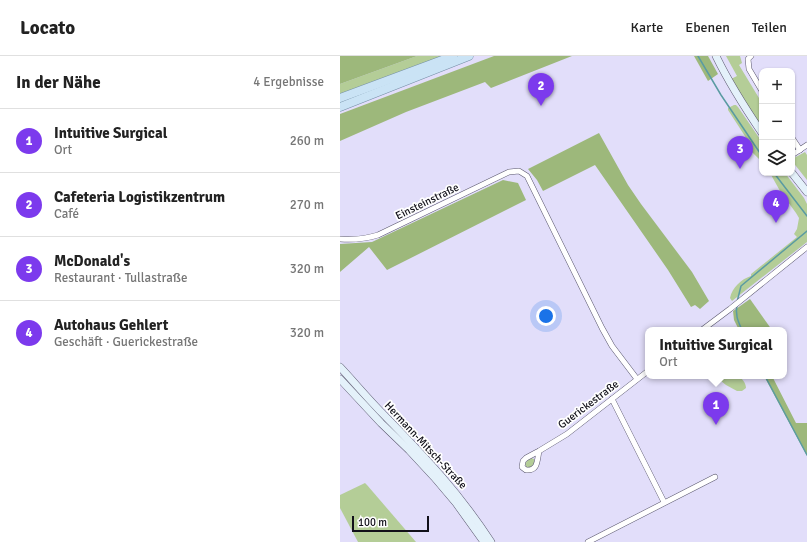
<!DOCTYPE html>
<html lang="de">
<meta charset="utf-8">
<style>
:root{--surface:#fff;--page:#f6f6f6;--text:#222;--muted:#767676;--line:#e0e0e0;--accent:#7c3aed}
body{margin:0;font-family:Signika,sans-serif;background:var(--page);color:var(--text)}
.controls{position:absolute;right:12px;top:12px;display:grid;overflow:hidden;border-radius:8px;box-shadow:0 1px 3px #0004}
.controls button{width:36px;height:36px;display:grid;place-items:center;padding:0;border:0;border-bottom:1px solid var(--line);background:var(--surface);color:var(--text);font:20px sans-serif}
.scale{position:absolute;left:12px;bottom:10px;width:77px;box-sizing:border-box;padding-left:4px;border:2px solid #111019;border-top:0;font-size:11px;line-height:14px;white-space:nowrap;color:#111019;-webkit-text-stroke:3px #fff;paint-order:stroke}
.you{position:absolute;left:206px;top:260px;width:14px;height:14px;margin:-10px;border:3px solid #fff;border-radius:50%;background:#1a73e8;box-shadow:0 0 0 6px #1a73e833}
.badge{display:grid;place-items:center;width:26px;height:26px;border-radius:50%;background:var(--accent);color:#fff;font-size:13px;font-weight:700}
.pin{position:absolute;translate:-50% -33px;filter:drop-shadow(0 1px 2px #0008)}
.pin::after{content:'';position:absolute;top:21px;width:14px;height:12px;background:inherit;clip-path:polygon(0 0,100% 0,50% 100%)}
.popup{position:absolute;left:305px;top:271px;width:142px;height:52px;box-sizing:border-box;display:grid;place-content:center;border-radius:8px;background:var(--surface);filter:drop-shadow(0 1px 3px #0005);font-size:13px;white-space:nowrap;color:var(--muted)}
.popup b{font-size:15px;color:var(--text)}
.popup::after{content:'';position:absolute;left:50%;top:100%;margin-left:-8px;border:8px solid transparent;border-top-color:var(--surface)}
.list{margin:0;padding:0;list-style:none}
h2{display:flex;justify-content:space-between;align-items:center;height:52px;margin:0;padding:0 16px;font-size:17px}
h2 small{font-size:13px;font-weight:400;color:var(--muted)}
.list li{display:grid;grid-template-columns:26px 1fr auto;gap:12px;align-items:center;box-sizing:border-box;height:64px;padding:0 16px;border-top:1px solid var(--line)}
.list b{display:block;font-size:15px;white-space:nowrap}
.list p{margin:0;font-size:13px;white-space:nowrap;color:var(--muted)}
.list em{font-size:13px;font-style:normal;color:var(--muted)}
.icon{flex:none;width:22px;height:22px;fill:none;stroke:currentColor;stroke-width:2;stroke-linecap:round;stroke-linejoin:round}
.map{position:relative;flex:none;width:467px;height:486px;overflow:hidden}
header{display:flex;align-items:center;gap:24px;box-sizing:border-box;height:56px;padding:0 20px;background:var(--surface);border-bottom:1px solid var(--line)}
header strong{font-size:19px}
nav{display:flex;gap:22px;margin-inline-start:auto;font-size:14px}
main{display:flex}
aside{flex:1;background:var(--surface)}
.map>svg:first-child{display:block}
</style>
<header>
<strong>Locato</strong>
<nav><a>Karte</a><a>Ebenen</a><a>Teilen</a></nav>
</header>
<main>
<aside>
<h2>In der Nähe<small>4 Ergebnisse</small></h2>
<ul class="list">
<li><span class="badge">1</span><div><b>Intuitive Surgical</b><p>Ort</p></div><em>260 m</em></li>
<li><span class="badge">2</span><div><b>Cafeteria Logistikzentrum</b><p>Café</p></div><em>270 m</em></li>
<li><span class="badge">3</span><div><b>McDonald's</b><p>Restaurant · Tullastraße</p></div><em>320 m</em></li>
<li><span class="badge">4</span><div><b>Autohaus Gehlert</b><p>Geschäft · Guerickestraße</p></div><em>320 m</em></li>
</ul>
</aside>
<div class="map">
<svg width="467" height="486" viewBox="0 0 467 486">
<rect width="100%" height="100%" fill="#e2defa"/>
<g fill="#b4cd97">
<polygon points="77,0 104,0 0,39 0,28"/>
<polygon points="386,0 400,0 402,7 399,9 422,47 422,72 391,23 397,20"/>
<polygon points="394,49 396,49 398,51 422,86 422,106 409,93 412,91 388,54 388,52"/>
<polygon points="465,96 467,99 467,124 452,105 452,103"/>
<path d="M 430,117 L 445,117 L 464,142 L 467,148 L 467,186 L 392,245 L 390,242 C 392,232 401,223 411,220 L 411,218 L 457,181 L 454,178 L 457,173 L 459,162 L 456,157 L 440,135 Z"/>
<path d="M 382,320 L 399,320 C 402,323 406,327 406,332 L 402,335 L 397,335 L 386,329 L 381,325 L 381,321 Z"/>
<path d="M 191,402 L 194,403 C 195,405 193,410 191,412 L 187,412 L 185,408 L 187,405 Z"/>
<polygon points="25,427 27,429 76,486 18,486 0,452 0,439"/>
</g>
<g fill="#9db87b">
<polygon points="0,0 77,0 0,28"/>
<polygon points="154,0 232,0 151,32 145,26 66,56 0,85 0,58"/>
<polygon points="354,0 368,0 378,18 368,25"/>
<polygon points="259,77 288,129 301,148 352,216 369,245 360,253 355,249 351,251 328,214 255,109 203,135 197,124 188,113"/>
<polygon points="163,124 178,127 186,144 47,214 29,191 0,216 0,188 32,186"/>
<polygon points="410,243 432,274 399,274 394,264 393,255"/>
<polygon points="424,320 432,320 456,367 467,367 467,400"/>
</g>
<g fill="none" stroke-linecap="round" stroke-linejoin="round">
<g stroke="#5a9ba2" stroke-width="1.5">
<polyline points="358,0 381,39 422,100"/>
<polyline points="434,117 467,160"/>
<polyline points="397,246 401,230 467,175"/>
<path d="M 397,249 C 395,259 398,265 402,274"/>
<polyline points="425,320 467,399"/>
</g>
<g stroke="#59566d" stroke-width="6">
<g id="street">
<polyline points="411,0 408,3 409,13 422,35"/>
<polyline points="452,82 460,94"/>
<polyline points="452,99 467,89"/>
<path d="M 0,183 C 14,184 25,183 38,179 L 169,116 L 179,115 L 187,120 L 262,272 L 272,290 L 297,323"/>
<polyline points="362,274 390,253 467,191"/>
<polyline points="272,343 324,446"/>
<path d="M 199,395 C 197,405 198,415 186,414 L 182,411 L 183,405 L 186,402 L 199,395 L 227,378 L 308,315"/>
<polyline points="248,486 375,421"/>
</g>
</g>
<g stroke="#59566d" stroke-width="8">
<g id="secondary">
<path d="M 376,0 C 389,27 405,52 422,77"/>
<polyline points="452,117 467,136"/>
<path d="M 0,311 C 15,327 29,344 45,360 C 85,401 120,438 151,486"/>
<polyline points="0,323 41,367 69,394 94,421 116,447 144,486"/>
</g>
</g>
<g stroke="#728da4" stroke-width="9">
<g id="primary">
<polyline points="0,42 113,0"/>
<polyline points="0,51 129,0"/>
</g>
</g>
<use href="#street" stroke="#fff" stroke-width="5"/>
<use href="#secondary" stroke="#e4f1fa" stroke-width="7"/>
<use href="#primary" stroke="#cae3f5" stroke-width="8"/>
</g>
<g text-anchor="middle" stroke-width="3.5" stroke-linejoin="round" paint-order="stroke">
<g font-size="11" fill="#111019" stroke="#fff">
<text transform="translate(87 145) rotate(-26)" y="4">Einsteinstraße</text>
<text transform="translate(248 348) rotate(-37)" y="4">Guerickestraße</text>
<text transform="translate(86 389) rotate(47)" y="4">Hermann-Mitsch-Straße</text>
</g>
</g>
</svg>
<div class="controls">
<button>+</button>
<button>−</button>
<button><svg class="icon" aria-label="layers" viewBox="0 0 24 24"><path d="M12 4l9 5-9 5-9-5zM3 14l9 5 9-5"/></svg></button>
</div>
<div class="scale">100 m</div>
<div class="you"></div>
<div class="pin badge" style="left:376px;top:369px">1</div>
<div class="popup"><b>Intuitive Surgical</b>Ort</div>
<div class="pin badge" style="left:201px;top:50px">2</div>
<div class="pin badge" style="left:400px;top:113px">3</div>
<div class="pin badge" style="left:436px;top:167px">4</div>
</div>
</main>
